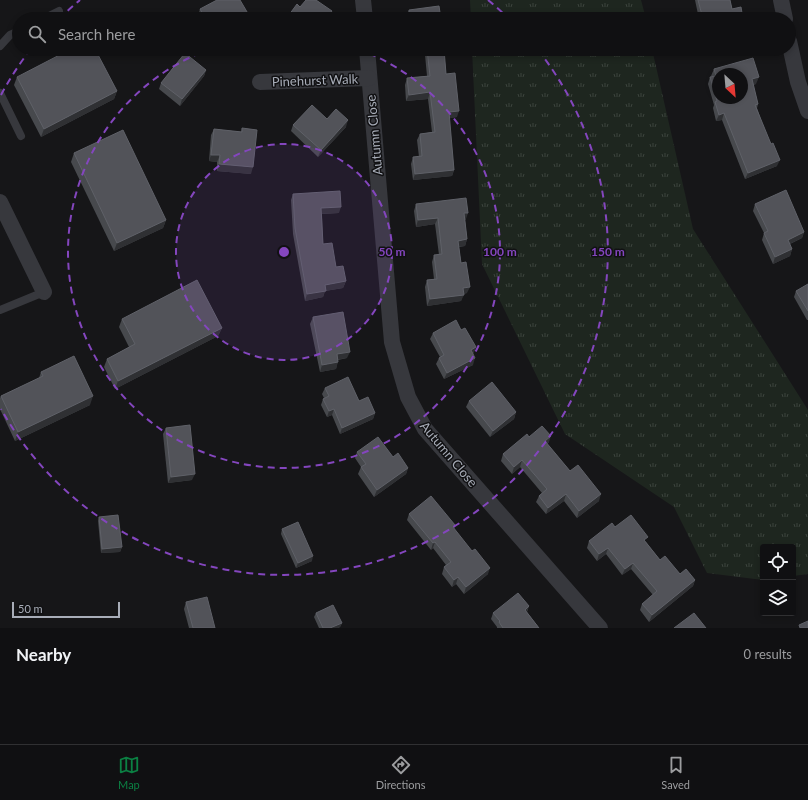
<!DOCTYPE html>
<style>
:root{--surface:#101012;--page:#19191b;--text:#f1f3f6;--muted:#9c9d9f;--line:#303032;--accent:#0b8043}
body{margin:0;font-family:Lato,sans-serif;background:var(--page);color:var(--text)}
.controls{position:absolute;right:12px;bottom:12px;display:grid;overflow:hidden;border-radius:4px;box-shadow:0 2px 6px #0003}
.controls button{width:36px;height:36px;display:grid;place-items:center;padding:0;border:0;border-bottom:1px solid var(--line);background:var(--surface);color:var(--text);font:20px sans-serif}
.compass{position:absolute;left:712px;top:68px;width:36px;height:36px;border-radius:50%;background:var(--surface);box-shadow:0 2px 6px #0003;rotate:154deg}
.scale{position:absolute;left:12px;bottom:10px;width:108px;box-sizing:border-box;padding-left:4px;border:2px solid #a8adb8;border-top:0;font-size:11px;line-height:14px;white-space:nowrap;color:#a8adb8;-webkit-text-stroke:3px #111113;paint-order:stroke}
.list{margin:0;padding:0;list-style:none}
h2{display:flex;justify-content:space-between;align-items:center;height:52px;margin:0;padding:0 16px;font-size:17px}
h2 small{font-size:13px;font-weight:400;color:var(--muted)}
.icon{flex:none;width:22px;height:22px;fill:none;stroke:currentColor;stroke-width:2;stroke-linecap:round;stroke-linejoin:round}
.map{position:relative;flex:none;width:808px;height:628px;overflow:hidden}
.search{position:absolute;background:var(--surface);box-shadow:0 2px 6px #0003;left:12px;right:12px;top:12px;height:44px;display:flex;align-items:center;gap:10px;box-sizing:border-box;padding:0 14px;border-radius:22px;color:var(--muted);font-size:15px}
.sheet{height:116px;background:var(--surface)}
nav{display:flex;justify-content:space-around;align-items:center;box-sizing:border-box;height:56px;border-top:1px solid var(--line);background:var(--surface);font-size:11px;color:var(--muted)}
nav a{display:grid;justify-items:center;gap:2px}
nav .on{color:var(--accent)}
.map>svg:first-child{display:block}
</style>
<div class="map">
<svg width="808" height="628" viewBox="0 0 808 628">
<defs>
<pattern id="grass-tufts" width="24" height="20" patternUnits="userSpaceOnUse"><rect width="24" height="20" fill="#1e261f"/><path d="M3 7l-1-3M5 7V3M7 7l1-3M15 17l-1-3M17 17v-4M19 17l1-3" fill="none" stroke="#3c433d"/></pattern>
</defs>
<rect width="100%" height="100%" fill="#161618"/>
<g fill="url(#grass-tufts)">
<polygon points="470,0 641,0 646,19 471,19"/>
<polygon points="472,49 652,49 693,229 808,410 808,574 793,576 793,547 763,547 763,580 707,573 674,507 565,434 482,264"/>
</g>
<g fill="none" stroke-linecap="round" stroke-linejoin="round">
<g stroke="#37383d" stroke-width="8">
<polyline points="43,19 59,11"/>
<polyline points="0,46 10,35 19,31"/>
<polyline points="0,93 21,136"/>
<polyline points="0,310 44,292"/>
</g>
<g stroke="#37383d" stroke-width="16">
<polyline points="363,0 365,19"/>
<polyline points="781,0 785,19"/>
<polyline points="789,41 798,82 808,111"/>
<polyline points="367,49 392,342 408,397 425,429 600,628"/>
<polyline points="260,82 369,78"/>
<polyline points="0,202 44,292"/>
</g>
</g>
<g fill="#47494d">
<polygon points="695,0 730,0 732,9 743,19 699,19"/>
<polygon points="200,9 249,19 200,19 198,16"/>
<polygon points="409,10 441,19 407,19 406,16"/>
<polygon points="303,49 314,49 310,55"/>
<polygon points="410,49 444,49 446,74 457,117 449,118 454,170 452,176 413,180 411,164 413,157 419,157 417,140 420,134 432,132 428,99 406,101 405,85 407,78 427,76 425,55 411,56"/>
<polygon points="714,69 756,84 753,85 758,104 757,108 777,166 745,179 722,120 716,121 713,108 714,105 708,84 710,77 712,77 711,76"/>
<polygon points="206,70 204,76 180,106 159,89 161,83"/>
<polygon points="17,77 117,91 114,99 41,137 14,85"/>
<polygon points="327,119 346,127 318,157 291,131 293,125"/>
<polygon points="242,128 251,174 217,171 217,162 209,161 211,135 214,129 241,132"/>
<polygon points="74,153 166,220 163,228 114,251 71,162"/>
<polygon points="293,194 339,213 322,214 323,244 336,267 346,281 343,288 325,291 323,297 305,301 293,234 291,200"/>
<polygon points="416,204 466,219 465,220 467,239 465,246 459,247 461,263 467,293 463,294 461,301 427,306 425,287 427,280 434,279 432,262 434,255 439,255 435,224 416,227 414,211"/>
<polygon points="755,204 804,232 802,238 790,244 792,249 790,256 773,264 762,240 764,233 753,211"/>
<polygon points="808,284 808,320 807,320 794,297 796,291"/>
<polygon points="313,317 347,358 338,360 336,369 320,372 310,324"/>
<polygon points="122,319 222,328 218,336 115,389 104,367 107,359 129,347 119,327"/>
<polygon points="461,330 476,347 473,354 473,365 444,379 436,364 439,358 440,357 430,339 433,333"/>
<polygon points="41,372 90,405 15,441 0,409 0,398 1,396 39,378"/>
<polygon points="325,388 359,401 375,413 373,419 340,434 332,415 327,417 321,405 323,399 324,398 322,394"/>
<polygon points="469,401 516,412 514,419 490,437 466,407"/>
<polygon points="166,428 192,480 168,483 163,434"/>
<polygon points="529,437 549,442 547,444 570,471 599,501 577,518 564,501 546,514 536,502 539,496 542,493 520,467 512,474 501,461 503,454"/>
<polygon points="357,452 393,457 408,468 406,474 374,497 358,474 361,467 355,458"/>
<polygon points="409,514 455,525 454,529 488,574 464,594 456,584 452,587 442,574 444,567 446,565 433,548 431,550 407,520"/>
<polygon points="99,517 122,547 120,552 101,553 98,521"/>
<polygon points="615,527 646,542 660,560 680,574 695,580 693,586 649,622 640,610 642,604 653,595 631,569 622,575 606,554 597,561 587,548 589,541"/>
<polygon points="282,529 312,561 296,568 281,534"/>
<polygon points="186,602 215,628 189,628 184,609"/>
<polygon points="529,606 527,612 539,628 497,628 497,627 491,619 493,613"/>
<polygon points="316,613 342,623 340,627 338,628 319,628 314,617"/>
</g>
<g fill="#2f3033">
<polygon points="332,11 329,19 326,19"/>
<polygon points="312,49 314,49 310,55"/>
<polygon points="419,49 427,49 425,55 411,56 413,50"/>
<polygon points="206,70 204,76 180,106 182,99"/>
<polygon points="759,77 756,84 749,86 752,79"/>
<polygon points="117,91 114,99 41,137 44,129"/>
<polygon points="430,92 428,99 406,101 409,95"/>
<polygon points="459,111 457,117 446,119 449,112"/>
<polygon points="724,113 722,120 716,121 719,115"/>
<polygon points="348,120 346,127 318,157 321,150"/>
<polygon points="211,155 220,155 217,162 209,161"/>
<polygon points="780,160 777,166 745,179 748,173"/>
<polygon points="219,164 253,167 251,174 217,171"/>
<polygon points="454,170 452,176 413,180 415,174"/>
<polygon points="341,207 339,213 319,214 321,208"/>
<polygon points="464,213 468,213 466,219 461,220"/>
<polygon points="438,218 435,224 416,227 418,220"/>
<polygon points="166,220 163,228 114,251 117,243"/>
<polygon points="804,232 802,238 785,246 788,240"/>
<polygon points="467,239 465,246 456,247 458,241"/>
<polygon points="792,249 790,256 773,264 775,257"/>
<polygon points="346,281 343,288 325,291 323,297 305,301 307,294 325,285"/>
<polygon points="470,287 467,293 460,294 463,288"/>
<polygon points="464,295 461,301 427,306 430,299"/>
<polygon points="222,328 218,336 115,389 118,381"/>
<polygon points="476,347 473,354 468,356 471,350"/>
<polygon points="350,352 347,358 335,360 337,354"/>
<polygon points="475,358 473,365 444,379 447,373"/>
<polygon points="338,362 336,369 320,372 322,365"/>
<polygon points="93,396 90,405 15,441 18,432"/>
<polygon points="334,409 332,415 327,417 329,411"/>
<polygon points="516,412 514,419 490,437 493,431"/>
<polygon points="375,413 373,419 340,434 342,428"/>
<polygon points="551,436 549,442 542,447 545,441"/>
<polygon points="522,460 520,467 512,474 514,467"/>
<polygon points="408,468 406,474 374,497 377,490"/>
<polygon points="195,474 192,480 168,483 171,477"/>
<polygon points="566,494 564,501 546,514 548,508"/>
<polygon points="601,494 599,501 577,518 579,511"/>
<polygon points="435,542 433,548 431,550 433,543"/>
<polygon points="122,547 120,552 101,553 102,549"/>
<polygon points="608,548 606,554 597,561 599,554"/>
<polygon points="313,556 312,561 296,568 298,563"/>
<polygon points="633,563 631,569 622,575 625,569"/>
<polygon points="490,568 488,574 464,594 466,587"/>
<polygon points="458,577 456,584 452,587 454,580"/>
<polygon points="695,580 693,586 649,622 652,615"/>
<polygon points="529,606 526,613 525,610"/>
<polygon points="342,623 340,627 338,628 330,628"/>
</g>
<g fill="#525359" stroke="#5f6168" fill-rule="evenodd">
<polygon points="217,0 240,0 250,17 246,19 206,19 200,9"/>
<polygon points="306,0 316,0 332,11 326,19 286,19 297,4 300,7"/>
<polygon points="698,0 730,0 732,9 741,7 743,19 703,19"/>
<polygon points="439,6 441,19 410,19 409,10"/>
<polygon points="71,49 95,49 117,91 44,129 17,77"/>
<polygon points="427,49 444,49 446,74 455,73 459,111 449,112 454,170 415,174 413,157 422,156 420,134 435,132 430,92 409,95 407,78 430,76"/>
<polygon points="185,53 206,70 182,99 161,83"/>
<path d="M 753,58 L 759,77 L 752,79 L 758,104 L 755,105 L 771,144 L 773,143 L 780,160 L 748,173 L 724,113 L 719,115 L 715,102 L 717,101 L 710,77 L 716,76 L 714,69 ZM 718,74 L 742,74 L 742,98 L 718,98 Z"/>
<polygon points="312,105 327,119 336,109 348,120 321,150 293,125"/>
<polygon points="242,128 257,130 253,167 219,164 220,155 211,155 214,129 242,132"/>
<polygon points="123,130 166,220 117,243 74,153"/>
<polygon points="786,190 804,232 788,240 792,249 775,257 764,233 768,231 755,204"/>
<polygon points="340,191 341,207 321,208 323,244 332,243 336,267 343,266 346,281 325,285 326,291 307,294 295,228 293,194"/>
<polygon points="466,198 468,213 464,213 467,239 458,241 461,263 466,262 470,287 463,288 464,295 430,299 427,280 437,279 434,255 442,254 438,218 418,220 416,204"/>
<polygon points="197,280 222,328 118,381 107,359 135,344 122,319"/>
<polygon points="808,284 808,311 796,291"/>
<polygon points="343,312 350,352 337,354 338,362 322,365 313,317"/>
<polygon points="456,320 461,330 465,328 476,347 471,350 475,358 447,373 439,358 444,355 433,333"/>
<polygon points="74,356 93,396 18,432 1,396 43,376 41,372"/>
<polygon points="348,377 359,401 368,397 375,413 342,428 334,409 329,411 323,399 329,396 325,388"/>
<polygon points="492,382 516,412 493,431 469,401"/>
<polygon points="190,425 195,474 171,477 166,428"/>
<polygon points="542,426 551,436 545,441 570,471 578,465 601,494 579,511 566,494 548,508 539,496 547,489 522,460 514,467 503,454 527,434 529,437"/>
<polygon points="378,437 393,457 398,453 408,468 377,490 361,467 366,464 357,452"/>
<polygon points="431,496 455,525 453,527 472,551 475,549 490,568 466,587 458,577 454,580 444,567 451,562 435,542 433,543 409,514"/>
<polygon points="118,515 122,547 102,549 99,517"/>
<polygon points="631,515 648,537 644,540 660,560 665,556 680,574 686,569 695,580 652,615 642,604 657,591 633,563 625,569 608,548 599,554 589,541 612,523 615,527"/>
<polygon points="298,522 313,556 298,563 282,529"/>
<polygon points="518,593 529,606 525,610 539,628 503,628 499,622 500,621 493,613"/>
<polygon points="207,597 215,628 193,628 186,602"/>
<polygon points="333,605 342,623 330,628 323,628 316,613"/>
<polygon points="694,613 706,628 674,628"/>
<polygon points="808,621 808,628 800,628 799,625"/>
</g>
<circle cx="284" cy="252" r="108" fill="#8446be" fill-opacity=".12"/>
<g fill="none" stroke="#8446be" stroke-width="2" stroke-dasharray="7 5">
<circle cx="284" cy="252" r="108"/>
<path d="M358 49A216 216 0 1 1 210 49"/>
<path d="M1 95A324 324 0 0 1 30 50M59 19A324 324 0 0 1 80 0M488 0A324 324 0 0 1 509 19M538 50A324 324 0 1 1 1 409"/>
</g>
<g text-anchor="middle" stroke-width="3" stroke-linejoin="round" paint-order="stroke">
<g font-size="13" fill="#a8adb8" stroke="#111113">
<text transform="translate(315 80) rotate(-2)" y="5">Pinehurst Walk</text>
<text transform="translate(374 135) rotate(-95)" y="5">Autumn Close</text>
<text transform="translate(449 454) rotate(50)" y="5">Autumn Close</text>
</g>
</g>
<circle cx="284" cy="252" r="6" fill="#8446be" stroke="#111113" stroke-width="2"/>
<g font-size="12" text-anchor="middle" font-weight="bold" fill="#8446be" stroke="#111113" stroke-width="3" stroke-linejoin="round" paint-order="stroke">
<text x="392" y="256">50 m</text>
<text x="500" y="256">100 m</text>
<text x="608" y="256">150 m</text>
</g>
</svg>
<div class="controls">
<button><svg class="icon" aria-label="locate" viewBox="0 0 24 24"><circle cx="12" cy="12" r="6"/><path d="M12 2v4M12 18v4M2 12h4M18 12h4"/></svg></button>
<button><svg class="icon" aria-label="layers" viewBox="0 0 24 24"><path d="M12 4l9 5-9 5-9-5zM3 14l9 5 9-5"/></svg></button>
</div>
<svg class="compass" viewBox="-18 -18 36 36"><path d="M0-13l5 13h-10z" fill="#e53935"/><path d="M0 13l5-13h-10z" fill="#9c9d9f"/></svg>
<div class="scale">50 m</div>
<div class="search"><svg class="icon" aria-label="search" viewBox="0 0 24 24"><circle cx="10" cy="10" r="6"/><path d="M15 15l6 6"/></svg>Search here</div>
</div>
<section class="sheet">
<h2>Nearby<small>0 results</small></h2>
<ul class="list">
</ul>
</section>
<nav>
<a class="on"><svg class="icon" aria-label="map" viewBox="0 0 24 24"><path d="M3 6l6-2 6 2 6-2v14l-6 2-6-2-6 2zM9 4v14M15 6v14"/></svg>Map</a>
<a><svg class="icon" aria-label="directions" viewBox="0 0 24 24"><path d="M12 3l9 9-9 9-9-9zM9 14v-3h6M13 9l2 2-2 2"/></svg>Directions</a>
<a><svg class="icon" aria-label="saved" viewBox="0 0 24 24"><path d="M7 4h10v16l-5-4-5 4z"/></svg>Saved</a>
</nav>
